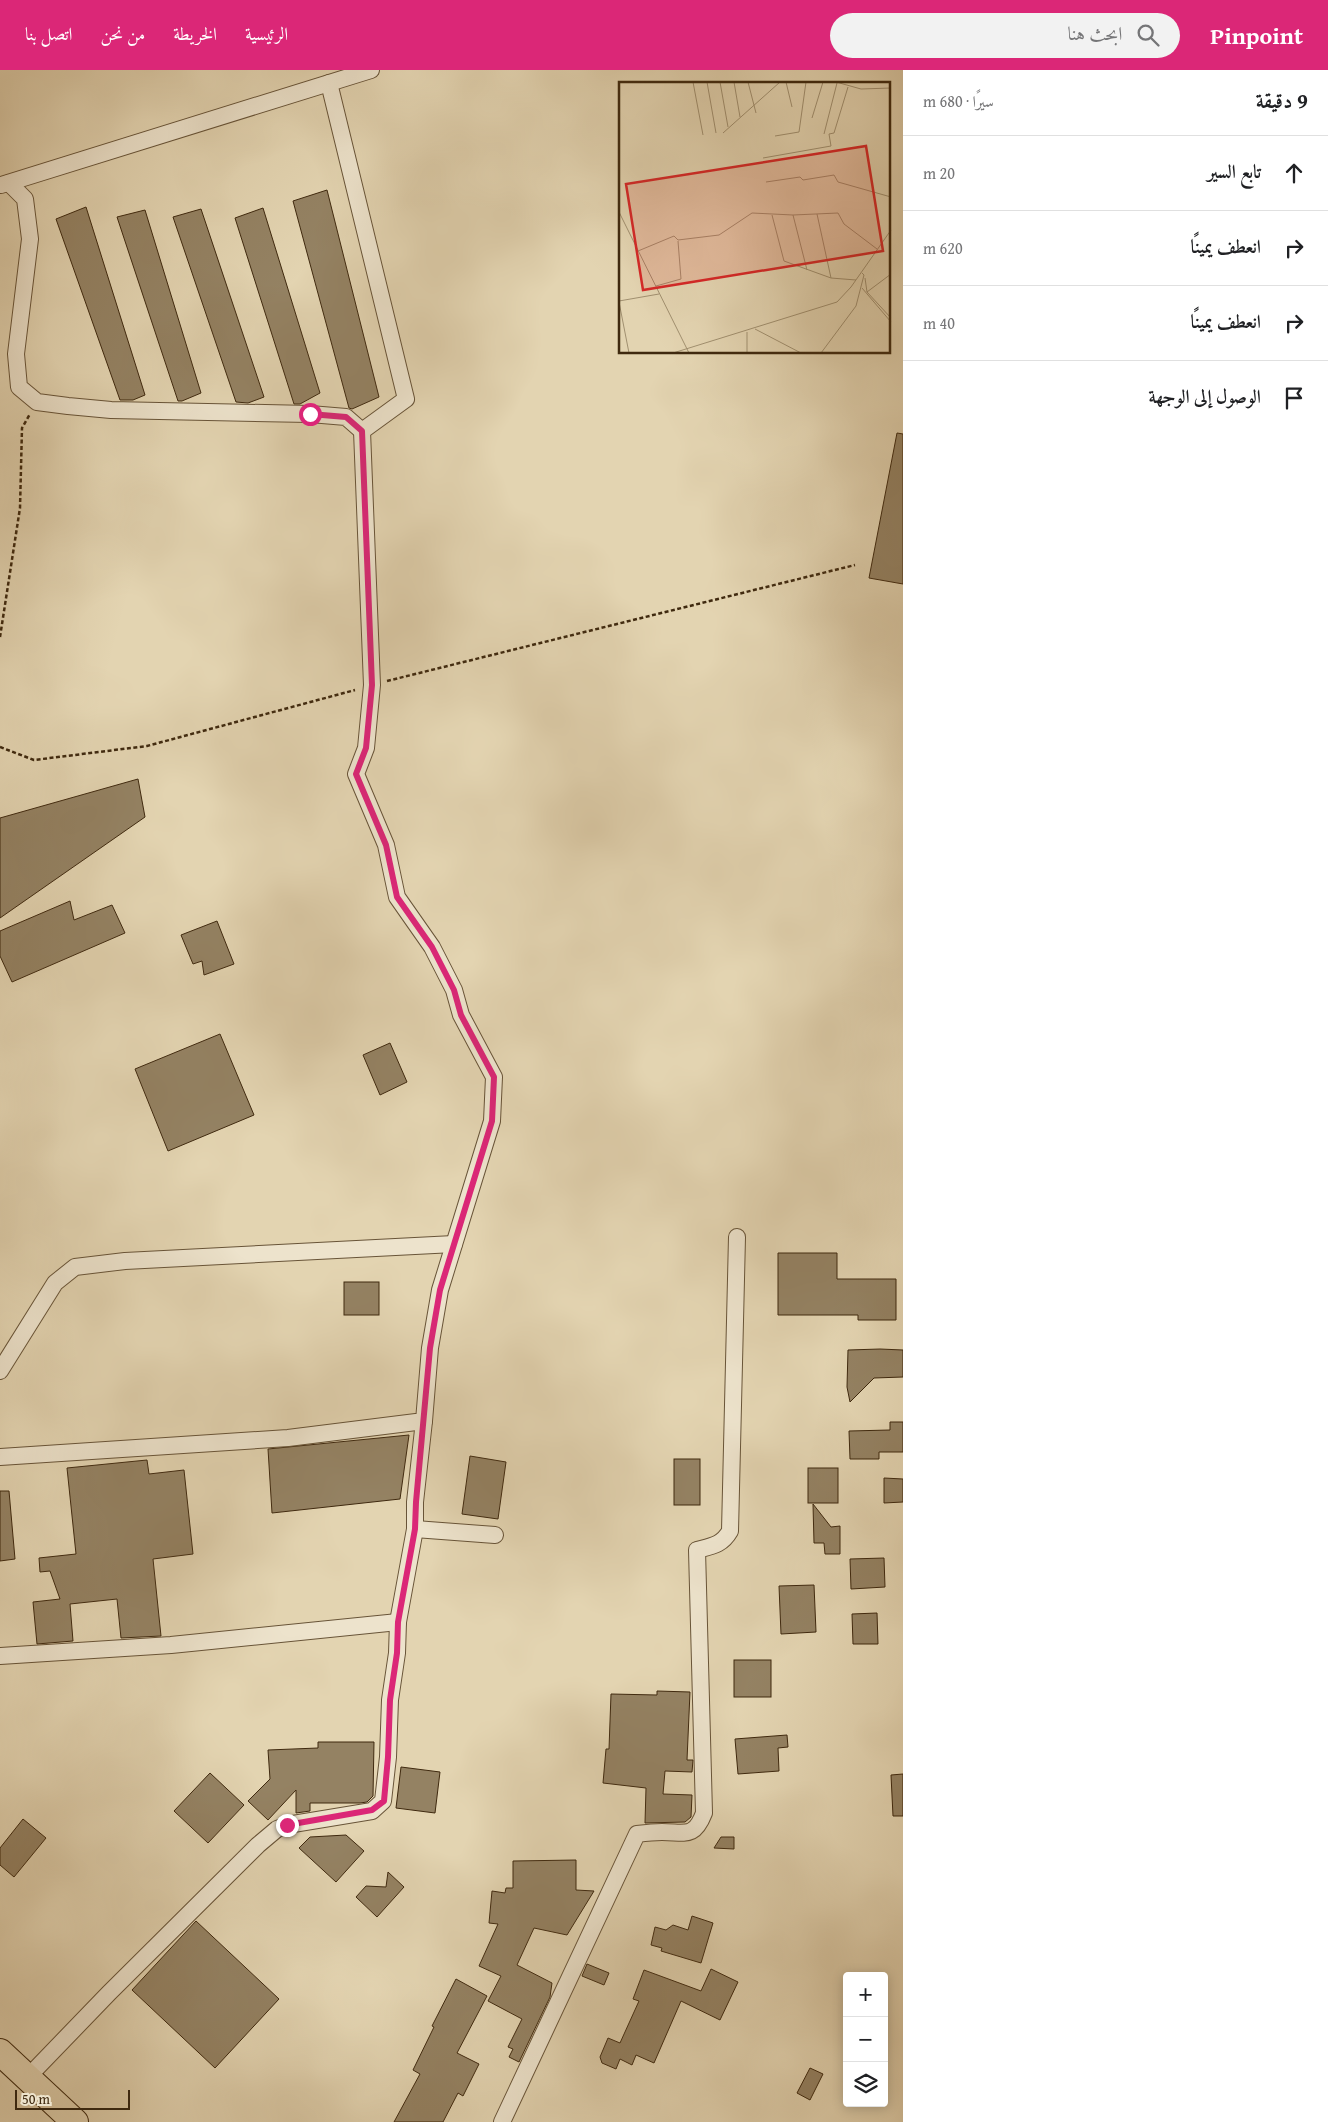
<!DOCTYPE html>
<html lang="ar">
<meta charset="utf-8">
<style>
:root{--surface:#fff;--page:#f2f2f2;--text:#202124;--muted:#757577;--line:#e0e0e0;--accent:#db2777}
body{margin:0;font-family:"Gentium Book Plus",Amiri,serif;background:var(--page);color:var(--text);direction:rtl}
.controls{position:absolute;right:15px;bottom:15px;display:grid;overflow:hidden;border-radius:5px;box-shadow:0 2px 12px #0003}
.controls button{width:45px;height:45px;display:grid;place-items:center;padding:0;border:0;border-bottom:1px solid var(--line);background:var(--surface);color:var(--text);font:25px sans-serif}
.scale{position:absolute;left:15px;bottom:12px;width:115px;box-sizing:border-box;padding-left:5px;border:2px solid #3f290f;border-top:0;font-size:14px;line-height:18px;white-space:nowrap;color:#3f290f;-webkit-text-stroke:4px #ede3cc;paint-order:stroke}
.stop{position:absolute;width:15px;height:15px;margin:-11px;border:4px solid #db2777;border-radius:50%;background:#fff}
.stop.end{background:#db2777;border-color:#fff;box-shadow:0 1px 5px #0008}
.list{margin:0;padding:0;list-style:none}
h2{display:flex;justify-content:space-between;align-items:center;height:65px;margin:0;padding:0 20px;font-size:21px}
h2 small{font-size:16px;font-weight:400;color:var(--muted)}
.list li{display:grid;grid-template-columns:32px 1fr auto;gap:15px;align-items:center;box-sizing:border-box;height:75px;padding:0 20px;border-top:1px solid var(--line)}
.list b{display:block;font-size:19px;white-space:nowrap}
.list em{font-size:16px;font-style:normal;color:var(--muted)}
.icon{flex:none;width:28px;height:28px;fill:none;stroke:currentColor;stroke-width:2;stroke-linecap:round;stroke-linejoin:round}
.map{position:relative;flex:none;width:903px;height:2052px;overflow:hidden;direction:ltr}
header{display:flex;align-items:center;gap:30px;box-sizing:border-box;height:70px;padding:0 25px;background:var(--accent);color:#fff}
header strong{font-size:24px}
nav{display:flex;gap:28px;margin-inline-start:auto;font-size:18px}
.search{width:350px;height:45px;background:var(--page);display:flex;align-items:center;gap:12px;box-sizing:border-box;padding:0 18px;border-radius:28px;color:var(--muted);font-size:19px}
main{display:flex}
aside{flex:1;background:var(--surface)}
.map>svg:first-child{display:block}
</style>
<header>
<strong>Pinpoint</strong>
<div class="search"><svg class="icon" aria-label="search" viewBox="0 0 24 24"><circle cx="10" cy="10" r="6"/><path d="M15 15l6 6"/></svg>ابحث هنا</div>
<nav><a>الرئيسية</a><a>الخريطة</a><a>من نحن</a><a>اتصل بنا</a></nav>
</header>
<main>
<aside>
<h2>9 دقيقة<small>سيرًا · 680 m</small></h2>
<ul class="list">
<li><svg class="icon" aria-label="ahead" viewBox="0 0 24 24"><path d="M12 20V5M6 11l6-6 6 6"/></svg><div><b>تابع السير</b></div><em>20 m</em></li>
<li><svg class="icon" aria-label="right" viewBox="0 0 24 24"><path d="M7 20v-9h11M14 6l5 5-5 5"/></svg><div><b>انعطف يمينًا</b></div><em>620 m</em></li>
<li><svg class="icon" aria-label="right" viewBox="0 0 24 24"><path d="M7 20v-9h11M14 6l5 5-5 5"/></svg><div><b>انعطف يمينًا</b></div><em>40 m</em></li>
<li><svg class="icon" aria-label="arrive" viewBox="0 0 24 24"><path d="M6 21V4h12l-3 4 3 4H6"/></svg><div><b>الوصول إلى الوجهة</b></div></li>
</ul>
</aside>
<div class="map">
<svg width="903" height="2052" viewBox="0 0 903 2052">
<rect width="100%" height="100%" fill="#e3d4b1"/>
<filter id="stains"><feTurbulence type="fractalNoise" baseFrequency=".004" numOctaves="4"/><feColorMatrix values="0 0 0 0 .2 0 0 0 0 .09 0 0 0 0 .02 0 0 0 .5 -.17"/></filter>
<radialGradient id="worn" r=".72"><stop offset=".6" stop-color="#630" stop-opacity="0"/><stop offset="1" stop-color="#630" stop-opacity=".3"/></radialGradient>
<g fill="#948263" stroke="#3f290f">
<polygon points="327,120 379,327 352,339 349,338 293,131"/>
<polygon points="86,137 145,325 133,330 120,330 56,149"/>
<polygon points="263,138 320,323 300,334 294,334 235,148"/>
<polygon points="201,139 264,327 248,333 236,332 173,147"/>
<polygon points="145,140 201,323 182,331 178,331 117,147"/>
<polygon points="897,363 903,364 903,514 869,508"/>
<polygon points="138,709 145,747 0,848 0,748"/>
<polygon points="70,831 74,850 112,835 125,863 12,912 0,886 0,861"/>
<polygon points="217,851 234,894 204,905 202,891 193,894 181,865"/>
<polygon points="220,964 254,1045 168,1081 135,999"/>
<polygon points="390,973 407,1012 380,1025 363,985"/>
<polygon points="778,1183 837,1183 837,1209 896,1209 896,1250 858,1250 858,1245 778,1245"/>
<rect x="344" y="1212" width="35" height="33"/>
<polygon points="880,1279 903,1280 903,1307 874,1308 850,1332 847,1317 848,1280"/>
<polygon points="890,1352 903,1352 903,1382 879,1382 879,1389 850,1389 849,1361 890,1360"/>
<polygon points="409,1365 400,1429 272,1443 268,1379"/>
<polygon points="470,1386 506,1392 498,1449 462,1444"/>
<rect x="674" y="1389" width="26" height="46"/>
<polygon points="147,1390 149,1404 184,1400 193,1484 153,1489 161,1566 121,1568 117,1529 70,1534 73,1571 37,1574 33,1532 60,1529 50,1501 40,1502 39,1488 76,1484 67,1398"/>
<rect x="808" y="1398" width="30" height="35"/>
<polygon points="884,1408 903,1409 903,1432 884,1433"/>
<polygon points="0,1421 9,1421 15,1489 0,1491"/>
<polygon points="813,1434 831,1457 840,1456 840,1484 825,1484 824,1473 814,1473"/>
<polygon points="884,1488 885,1517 851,1519 850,1489"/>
<polygon points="814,1515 816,1562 781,1564 779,1516"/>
<polygon points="877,1543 878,1574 853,1574 852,1544"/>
<rect x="734" y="1590" width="37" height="37"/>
<polygon points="657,1621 690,1622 687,1690 693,1690 692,1702 665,1701 663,1724 692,1725 691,1747 685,1752 645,1753 646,1718 603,1713 606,1679 609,1679 611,1624 657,1625"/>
<polygon points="787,1665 788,1677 778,1678 779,1701 738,1704 735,1669"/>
<polygon points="318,1672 374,1672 373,1726 367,1732 360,1733 310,1733 310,1741 296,1743 296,1720 268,1750 248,1731 270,1709 268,1680 318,1678"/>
<polygon points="401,1697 440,1702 435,1743 396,1738"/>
<polygon points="210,1703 244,1735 208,1773 174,1741"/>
<polygon points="903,1704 903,1746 893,1746 891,1705"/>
<polygon points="23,1749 46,1768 14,1807 0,1795 0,1778"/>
<polygon points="346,1765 364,1781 336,1812 299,1778 310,1767"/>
<polygon points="721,1767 734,1767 734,1779 714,1778"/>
<polygon points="576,1790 576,1820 594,1821 567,1865 534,1858 517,1895 552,1913 550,1927 519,1992 509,1987 513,1979 508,1977 522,1949 488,1931 501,1906 479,1896 498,1854 489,1853 492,1821 505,1823 506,1818 513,1818 513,1791"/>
<polygon points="388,1802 404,1817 377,1847 356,1827 366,1816 386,1817"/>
<polygon points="692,1846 713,1853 701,1893 661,1881 662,1878 651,1875 655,1857 666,1860 673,1855 688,1860"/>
<polygon points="196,1851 279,1929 215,1998 132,1920"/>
<polygon points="587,1894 609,1903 604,1915 582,1906"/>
<polygon points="711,1899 738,1912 720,1950 681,1931 654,1993 636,1985 632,1995 620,1989 616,1999 602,1993 600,1987 608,1968 620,1973 639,1931 633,1929 644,1900 701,1921"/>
<polygon points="456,1909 487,1926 457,1983 479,1994 463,2026 458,2023 443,2052 394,2052 420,2004 413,2000 434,1957 432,1956"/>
<polygon points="810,1998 823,2004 810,2030 797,2023"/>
</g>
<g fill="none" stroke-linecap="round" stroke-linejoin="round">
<g stroke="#685438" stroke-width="18">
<g id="minor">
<polyline points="9,113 25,129 30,169 16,284 19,317 37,332 68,336 111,340 310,344 346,347 362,361"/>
<polyline points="1,115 371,0"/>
<polyline points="0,1301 55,1213 75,1197 125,1191 454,1174"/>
<polyline points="0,1387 288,1368 424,1351 430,1278 440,1220 492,1051 494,1007 461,945 454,920 432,877 397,827 386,775 356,704 366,678 372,615 362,361 406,329 329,13"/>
<polyline points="415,1459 495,1465"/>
<polyline points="0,1586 171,1575 398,1552"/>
<polyline points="27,2008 109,1923 258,1775 277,1759 287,1755 372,1741 383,1731 388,1687 390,1630 397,1583 398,1552 415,1459 415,1432 424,1351"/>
<path d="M 502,2052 L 637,1764 C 645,1763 654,1762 662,1762 C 685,1762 694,1769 704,1743 L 697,1480 C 712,1476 722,1475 730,1461 L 737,1167"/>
</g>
</g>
<g stroke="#3f290f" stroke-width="28">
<polyline id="trunk" points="0,1982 75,2052"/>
</g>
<g stroke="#3f290f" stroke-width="2.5" stroke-dasharray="4 2.5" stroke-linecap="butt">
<polyline points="0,567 20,438 22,358 30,344"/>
<polyline points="387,611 855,495"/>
<polyline points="0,677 34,690 147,676 355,620"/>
</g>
<use href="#minor" stroke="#ede3cc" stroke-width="16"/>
<use href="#trunk" stroke="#e3d4b1" stroke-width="26"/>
</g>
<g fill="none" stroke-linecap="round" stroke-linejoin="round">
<polyline stroke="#db2777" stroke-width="6" points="287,1755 372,1740 384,1731 388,1687 390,1630 397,1583 398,1552 415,1459 416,1432 430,1278 440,1220 492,1051 494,1007 461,945 454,920 432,877 397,827 386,775 356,704 366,678 372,615 362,361 346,347 310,344"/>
</g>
<g transform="translate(619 12)">
<rect width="271" height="271" fill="#e3d4b1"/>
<path fill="none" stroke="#a19070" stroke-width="1" d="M 74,0 L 84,53M 88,0 L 97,51M 101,0 L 109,45M 115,0 L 121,35M 129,0 L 137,31M 167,0 L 173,25M 217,0 L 242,7 L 272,6M 193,36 L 204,0M 104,51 L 161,0M 205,52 L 218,1M 156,54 L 180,50 L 187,0M 144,76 L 212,64 L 210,52 L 215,51 L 229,5M 147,100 L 181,95 L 184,98 L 215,93 L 219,100 L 272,115M 0,130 L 70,271M 198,132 L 212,196M 153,133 L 165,179 L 212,196 L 237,198M 174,133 L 219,131 L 225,142 L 258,167M 19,169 L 55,154 L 59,158 L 100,153 L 133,131 L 174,133 L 188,188M 246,196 L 248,210 L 272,236M 37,204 L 62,197 L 59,159M 243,206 L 272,240M 248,210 L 272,192M 0,219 L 40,212M 0,220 L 10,271M 136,247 L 182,271M 128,250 L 128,271M 54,271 L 218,220 L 232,205 L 272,148M 202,271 L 237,224 L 245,193 L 243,191"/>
<path fill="#d62828" fill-opacity="0.15" stroke="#d62828" stroke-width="2.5" d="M 247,64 L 264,169 L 24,208 L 7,102 Z"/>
<rect width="271" height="271" fill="none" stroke="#3f290f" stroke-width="2.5"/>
</g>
<rect width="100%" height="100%" filter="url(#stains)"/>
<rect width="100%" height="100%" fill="url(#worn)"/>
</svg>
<div class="controls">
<button>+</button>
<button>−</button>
<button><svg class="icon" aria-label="layers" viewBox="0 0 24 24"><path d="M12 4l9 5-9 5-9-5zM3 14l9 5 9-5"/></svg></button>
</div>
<div class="scale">50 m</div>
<div class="stop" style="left:310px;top:344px"></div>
<div class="stop end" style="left:287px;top:1755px"></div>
</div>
</main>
